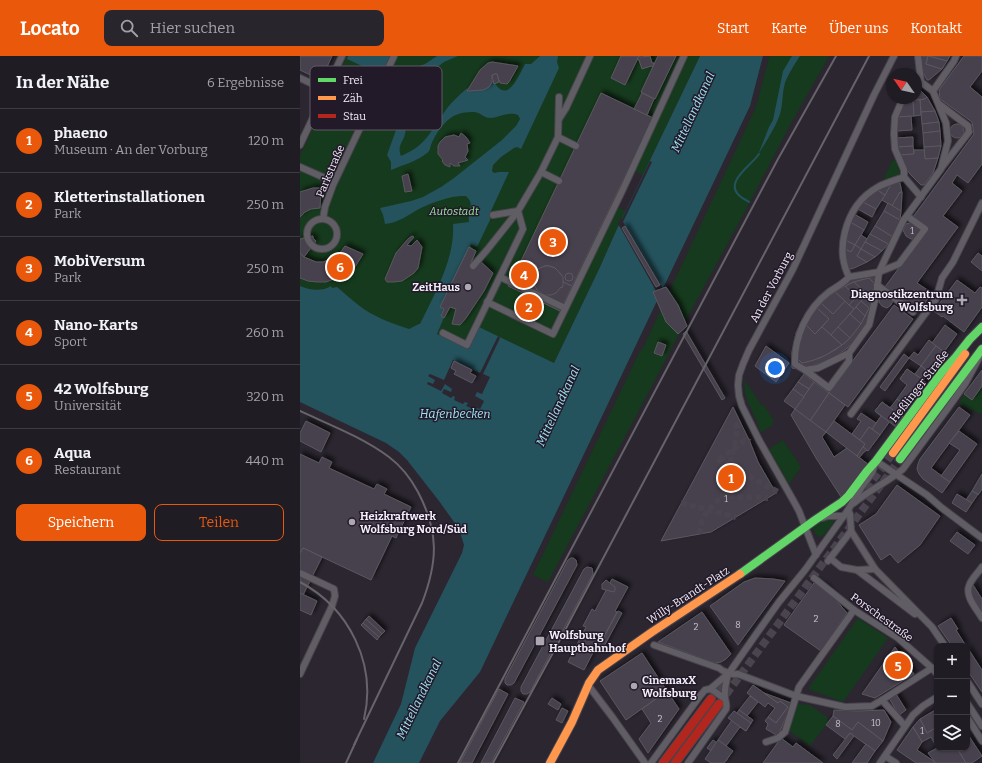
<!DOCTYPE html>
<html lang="de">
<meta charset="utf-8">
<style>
:root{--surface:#201c24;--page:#28252c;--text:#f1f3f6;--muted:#a2a1a6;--line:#3d3a41;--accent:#ea580c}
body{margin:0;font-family:Bitter,serif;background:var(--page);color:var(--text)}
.controls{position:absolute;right:12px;bottom:12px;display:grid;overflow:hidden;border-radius:8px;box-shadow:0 1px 3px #0004}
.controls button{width:36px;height:36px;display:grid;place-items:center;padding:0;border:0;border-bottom:1px solid var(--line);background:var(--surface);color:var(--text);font:20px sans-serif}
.compass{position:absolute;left:586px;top:12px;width:36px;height:36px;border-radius:50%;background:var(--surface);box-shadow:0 1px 3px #0004;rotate:304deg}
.you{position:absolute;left:475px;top:312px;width:14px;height:14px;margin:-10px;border:3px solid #fff;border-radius:50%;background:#1a73e8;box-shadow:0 0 0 6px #1a73e833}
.badge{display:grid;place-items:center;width:26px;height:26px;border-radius:50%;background:var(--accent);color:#fff;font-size:13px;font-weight:700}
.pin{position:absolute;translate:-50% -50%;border:2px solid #fff;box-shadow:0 1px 4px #0006}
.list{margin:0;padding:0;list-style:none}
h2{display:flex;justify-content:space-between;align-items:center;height:52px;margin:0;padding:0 16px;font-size:17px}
h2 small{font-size:13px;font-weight:400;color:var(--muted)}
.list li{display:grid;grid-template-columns:26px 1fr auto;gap:12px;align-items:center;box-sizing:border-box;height:64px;padding:0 16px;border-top:1px solid var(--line)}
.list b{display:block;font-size:15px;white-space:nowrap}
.list p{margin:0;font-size:13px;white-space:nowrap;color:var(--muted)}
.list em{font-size:13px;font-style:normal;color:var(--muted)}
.actions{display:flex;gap:8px;padding:12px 16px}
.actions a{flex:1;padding:9px 0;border:1px solid var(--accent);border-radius:8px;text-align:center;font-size:14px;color:var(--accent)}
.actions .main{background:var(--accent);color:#fff}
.icon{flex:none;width:22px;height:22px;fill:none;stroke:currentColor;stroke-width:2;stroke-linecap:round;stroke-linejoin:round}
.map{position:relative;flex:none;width:682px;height:707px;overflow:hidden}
header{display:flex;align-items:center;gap:24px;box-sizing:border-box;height:56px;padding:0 20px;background:var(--accent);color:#fff}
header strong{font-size:19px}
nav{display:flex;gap:22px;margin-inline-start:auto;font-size:14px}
.search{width:280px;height:36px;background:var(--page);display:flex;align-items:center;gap:10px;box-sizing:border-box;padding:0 14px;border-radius:8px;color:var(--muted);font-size:15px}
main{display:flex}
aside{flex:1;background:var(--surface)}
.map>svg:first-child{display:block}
</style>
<header>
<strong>Locato</strong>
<div class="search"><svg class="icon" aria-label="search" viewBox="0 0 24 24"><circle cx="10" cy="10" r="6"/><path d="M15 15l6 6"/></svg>Hier suchen</div>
<nav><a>Start</a><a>Karte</a><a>Über uns</a><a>Kontakt</a></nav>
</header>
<main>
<aside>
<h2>In der Nähe<small>6 Ergebnisse</small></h2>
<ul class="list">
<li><span class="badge">1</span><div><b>phaeno</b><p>Museum · An der Vorburg</p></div><em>120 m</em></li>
<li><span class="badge">2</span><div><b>Kletterinstallationen</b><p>Park</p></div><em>250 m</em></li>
<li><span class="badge">3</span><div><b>MobiVersum</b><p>Park</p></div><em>250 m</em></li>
<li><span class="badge">4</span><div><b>Nano-Karts</b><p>Sport</p></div><em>260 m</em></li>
<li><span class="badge">5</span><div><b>42 Wolfsburg</b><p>Universität</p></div><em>320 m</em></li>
<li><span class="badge">6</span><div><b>Aqua</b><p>Restaurant</p></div><em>440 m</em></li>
</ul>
<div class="actions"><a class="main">Speichern</a><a>Teilen</a></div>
</aside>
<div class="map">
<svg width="682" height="707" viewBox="0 0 682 707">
<defs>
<filter id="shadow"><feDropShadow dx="3" dy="-3" stdDeviation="2" flood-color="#0009"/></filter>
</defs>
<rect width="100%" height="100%" fill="#2b2630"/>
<g fill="#163a1d">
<polygon points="47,0 382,0 307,159 309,163 315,150 326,155 316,175 300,211 254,307 107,386 0,336 0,100"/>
<polygon points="388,0 400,0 343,119 333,114"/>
<polygon points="470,0 529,0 490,69 443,159 386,264 364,307 248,526 233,519 340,295 341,295 343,292 456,51 469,2"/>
<polygon points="596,104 600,118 583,124 592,105"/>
<polygon points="444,323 462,350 464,349 474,365 472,367 473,369 460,377 458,368 447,344 445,336"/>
<polygon points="682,330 682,357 678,357 659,348 664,338 672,344"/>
<polygon points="483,384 501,411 489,428 469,393"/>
<polygon points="524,463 536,463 524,479 520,481 516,479 513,472"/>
<polygon points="558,562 588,582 543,646 508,633"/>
<polygon points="498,648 510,649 528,662 527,664 529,665 510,690 488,674"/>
</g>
<g fill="#24525d">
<polygon points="48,0 90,0 81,19 47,3"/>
<polygon points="137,0 158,0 144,6 128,18 118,20 107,23 105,15 125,8"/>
<path d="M 240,0 L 258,0 L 257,6 L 259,12 L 221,93 L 217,91 L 214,92 L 201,101 L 193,109 L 192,115 L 194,117 L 199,116 L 209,116 L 190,157 L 190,164 L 177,191 L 171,188 L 142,248 L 146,250 L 145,259 L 137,278 L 169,293 L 179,271 L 254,307 L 300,211 L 316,175 L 400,0 L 463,0 L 450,50 L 180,616 L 140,665 L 119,707 L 73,707 L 101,648 L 115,592 L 162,497 L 164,489 L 159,473 L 139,445 L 107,404 L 99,396 L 86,387 L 0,346 L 0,230 C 9,234 22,236 31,230 L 32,232 L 37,231 C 48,240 60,252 74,259 C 85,265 97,269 109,273 L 119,268 L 120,268 C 135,237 155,203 153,168 L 169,166 C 167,155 176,149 166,140 C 153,139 133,146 121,152 C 109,158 99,167 85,168 L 83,159 L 80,152 L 111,145 L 123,141 L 141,131 L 154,122 L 202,84 L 216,70 L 220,63 L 218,59 C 210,55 200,61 191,62 C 183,62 182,57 174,56 C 171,56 166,56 162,57 C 147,60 137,75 131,89 C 130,92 130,95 127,97 C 118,105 103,109 91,114 L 91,106 L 87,99 L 96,74 L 98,67 L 105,68 C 105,71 106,75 105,78 C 103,87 97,89 101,100 C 128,89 132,72 148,51 C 153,45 159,39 165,34 L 168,32 L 167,35 C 177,34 189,35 193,24 C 207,50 218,21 225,8 L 231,8 Z"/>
<path d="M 492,0 L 500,0 C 496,6 487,20 485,27 C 482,37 483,48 480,58 C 476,71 465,87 458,99 L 469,71 L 473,64 L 483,15 Z"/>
</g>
<g fill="#2b2630" fill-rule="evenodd">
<polygon points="350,105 352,106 323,166 364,234 360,242 320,171 319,170 318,167 321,161 322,163"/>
<path d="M 198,280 L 200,282 L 183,318 L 190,321 L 182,338 L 177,336 L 175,340 L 184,345 L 180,353 L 177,352 L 176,354 L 166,350 L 168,347 L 165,346 L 163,348 L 154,344 L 155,341 L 153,340 L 151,342 L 142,337 L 144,333 L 151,336 L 152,333 L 145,328 L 141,335 L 127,328 L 128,326 L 133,328 L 135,324 L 128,320 L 130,318 L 144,324 L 153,304 L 180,317 ZM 155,306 L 172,314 L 170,317 L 176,320 L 172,327 L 154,318 L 156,315 L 151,312 Z"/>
</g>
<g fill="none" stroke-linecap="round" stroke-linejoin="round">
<path stroke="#24525d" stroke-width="2" d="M 449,146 C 447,144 443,143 441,141 C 422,127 451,110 459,98"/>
</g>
<g fill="#473f4d" stroke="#5b585f" fill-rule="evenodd" filter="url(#shadow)">
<polygon points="0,0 32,0 21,24 0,14"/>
<polygon points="321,0 339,0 325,29 311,22"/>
<polygon points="339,0 341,1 350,0 352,7 354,7 353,11 351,10 342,13 339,4 337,3"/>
<polygon points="358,0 376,0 355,43 341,36"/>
<polygon points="620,0 628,0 626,8 642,13 629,24 627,24 623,16"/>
<polygon points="628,0 650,0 647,5"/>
<polygon points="628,0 647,5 642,13 626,8"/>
<polygon points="664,0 682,0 682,15 670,31 682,41 682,108 668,127 657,119 652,127 662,135 643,160 658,171 617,227 632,237 619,255 585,231 628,172 613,161 674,78 672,66 640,43 639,34"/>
<polygon points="192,6 218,10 209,26 207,28 200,27 197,18 195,18 192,19 192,26 189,31 183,34 167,35 180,14 188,7"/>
<polygon points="195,18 197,18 199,26 194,28 192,19"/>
<polygon points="616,30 627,41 625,43 610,45 610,42 616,42"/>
<polygon points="301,37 353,62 272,230 263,226 262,220 260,217 255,212 249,210 245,210 238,213 221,205"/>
<polygon points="342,37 354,43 347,59 334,53"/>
<polygon points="627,41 635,55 621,56 620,44 625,43"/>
<polygon points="605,42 610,42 610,45 613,44 614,60 598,61"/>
<polygon points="613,44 620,44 621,59 614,60"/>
<polygon points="635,55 639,66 622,68 621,56"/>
<polygon points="611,60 612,74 596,75 598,61"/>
<polygon points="639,66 640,75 623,77 622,68"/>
<circle cx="657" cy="75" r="7"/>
<polygon points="640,75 641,90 624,91 623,77"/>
<polygon points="161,77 166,81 170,87 167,88 168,95 165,101 168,104 165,105 158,107 160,110 154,110 150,107 150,111 145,109 142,105 143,104 138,98 138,90 140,86 145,81 154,79 159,81"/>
<polygon points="613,81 613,90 598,91 596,82"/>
<polygon points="613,90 614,98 600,99 598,91"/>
<polygon points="639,90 641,90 638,102 625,103 624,91"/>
<polygon points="614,94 624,94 625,103 638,102 633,117 624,129 621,129 611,119 606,113 600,99 614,98"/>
<polygon points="108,118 112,135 105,136 102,120"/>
<polygon points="597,126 600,127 602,137 600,136 592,150 582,144 590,130 588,129"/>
<polygon points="588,129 590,130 585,139 577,134"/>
<polygon points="13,132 21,132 20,152 11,153 5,156 0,161 0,136"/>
<polygon points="577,134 585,139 576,153 563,146"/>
<polygon points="600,136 602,137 601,155 592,150"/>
<polygon points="563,146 576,153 572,161 558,153"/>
<polygon points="588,147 601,155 600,164 584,155"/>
<polygon points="584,155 600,164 593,181 575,170"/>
<polygon points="554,158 568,166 564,174 550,166"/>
<polygon points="550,166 564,174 555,189 545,184"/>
<polygon points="612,166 620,172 620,175 615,183 611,183 606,180 603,174 606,168"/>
<polygon points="325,170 360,229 356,231 322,172"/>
<polygon points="575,170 593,181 588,188 570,178"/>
<polygon points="570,178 588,188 582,195 565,186"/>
<polygon points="561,179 567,183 561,193 555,189"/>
<polygon points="13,180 13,182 16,185 4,201 0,197 0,183"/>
<polygon points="112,180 114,181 107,189 111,190 117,184 122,191 118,212 114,217 102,225 94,226 87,226 85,223 96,197 108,183"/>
<polygon points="545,184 555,189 551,196 545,193"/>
<polygon points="565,186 582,195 575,201 561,193"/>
<polygon points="555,189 561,193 557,200 567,206 554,212 550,213 547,211 545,193 551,196"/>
<polygon points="45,190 63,198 55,211 48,216 42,220 26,226 17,226 8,225 0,222 0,197 4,201 16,206 23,206 33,202 40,197"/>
<polygon points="169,191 176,195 170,209 176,212 181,206 193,217 184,235 166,262 160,269 152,268 156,253 150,251 144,262 141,260 144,253 140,251"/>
<polygon points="561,193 575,201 567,206 557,200"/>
<polygon points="678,197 682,200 682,215 671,206"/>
<polygon points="221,205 238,213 245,210 249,210 255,212 260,217 262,220 263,226 272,230 260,255 208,230"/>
<polygon points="245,210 249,210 255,212 258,215 263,221 263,229 262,232 261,231 256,237 251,239 245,239 240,236 237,234 235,230 234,230 233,228 233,222 235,217 238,213"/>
<path d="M 580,216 L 571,260 L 558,281 L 546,293 L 535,301 L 526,305 L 515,309 L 498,313 L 492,312 L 492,297 L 496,277 L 501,266 L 545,224 ZM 569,222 L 574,227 L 571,247 L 565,260 L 554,277 L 546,286 L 535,294 L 520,302 L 502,307 L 497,302 L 500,282 L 509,263 L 517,252 L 529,263 L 522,271 L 531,279 L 554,253 L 545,245 L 533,258 L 521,247 L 530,239 L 545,230 L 554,226 Z"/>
<circle cx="269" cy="221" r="4"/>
<polygon points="569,222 574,227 572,243 554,226"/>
<polygon points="657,224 675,237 680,231 682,232 682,251 664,276 643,260 642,261 634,255"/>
<polygon points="554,226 563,234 557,241 545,230"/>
<polygon points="545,230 557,241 549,249 535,236"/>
<polygon points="366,231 378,249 387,270 378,278 366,266 353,236"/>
<polygon points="563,234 567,238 554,253 549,249"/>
<polygon points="535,236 545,245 533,258 521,247"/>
<polygon points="567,238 572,243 569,252 561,245"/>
<polygon points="585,238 593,244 591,249 587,252 582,250 579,246 580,241"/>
<polygon points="561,245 569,252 565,260 556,251"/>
<polygon points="594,249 613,263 548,351 529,337"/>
<polygon points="556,251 565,260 561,268 550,258"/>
<polygon points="517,252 529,263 515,278 506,269"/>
<polygon points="550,258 561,268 550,282 538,271"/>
<polygon points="506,269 515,278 522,271 542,289 526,299 514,304 502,307 497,302 500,282"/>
<polygon points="645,269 657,278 644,296 632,287"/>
<polygon points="538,271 550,282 542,289 531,279"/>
<polygon points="386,275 425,342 422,344 383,278"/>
<polygon points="629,284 636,290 621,310 609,302 614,296 618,299"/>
<polygon points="358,286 366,289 362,300 354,297"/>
<polygon points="466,290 489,307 476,326 455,310"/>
<polygon points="636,290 644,296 629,316 621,310"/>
<polygon points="604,298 609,302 585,335 580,331"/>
<polygon points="154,305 172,314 170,317 176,320 172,327 154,318 156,315 151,312"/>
<polygon points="621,310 629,316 623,324 615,318"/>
<polygon points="607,313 628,328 621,338 600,323"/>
<polygon points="607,313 623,324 605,349 597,343 607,329 600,323"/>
<polygon points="682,314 682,330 672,344 664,338"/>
<polygon points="504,318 514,326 509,333 498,326"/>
<polygon points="498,326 509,333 504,341 493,333"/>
<polygon points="514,326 529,337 510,365 495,353"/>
<polygon points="493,333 504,341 495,353 484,345"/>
<polygon points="529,337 545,349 526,376 510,365"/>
<polygon points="597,343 605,349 598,359 595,358 580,379 572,373 581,360 575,355 582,346 590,352"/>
<polygon points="582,346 603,361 596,371 575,355"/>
<polygon points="433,351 450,386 458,406 476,437 411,476 361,485"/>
<polygon points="659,351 670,359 631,412 650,426 642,437 623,423 619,418 617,413 618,408 620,403"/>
<polygon points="495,353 526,376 522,381 534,401 547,392 569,409 543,444 516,402 491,359"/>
<polygon points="561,357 576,367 572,373 569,371 560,384 552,378 561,365 557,363"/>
<polygon points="6,365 30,377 21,396 0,385 0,377"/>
<polygon points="534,365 565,388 557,400 526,376"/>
<polygon points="569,371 580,379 568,395 563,391 565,388 560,384"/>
<polygon points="659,375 677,388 650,426 641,420 660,394 649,387"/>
<polygon points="563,391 567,394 564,396 559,402 557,400"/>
<polygon points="0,398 19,407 22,401 32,406 29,412 74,433 77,428 87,433 84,438 111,451 96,482 92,480 71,524 3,492 0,497"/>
<polygon points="682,418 682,433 678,439 672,435"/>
<polygon points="597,429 640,460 620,489 598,507 590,498 581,504 559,469 576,458"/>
<polygon points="672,435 678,438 672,447 666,444"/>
<polygon points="657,438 672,447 666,456 652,447"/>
<polygon points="657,476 675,489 668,498 650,485"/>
<polygon points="3,492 22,501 3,539 0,537 0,497"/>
<polygon points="271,502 273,502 276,504 277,509 214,627 211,629 207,629 205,627 205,623 268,504"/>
<polygon points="287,511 292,512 293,518 230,636 227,638 223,638 221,635 221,631 284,513"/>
<polygon points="455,522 473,523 485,525 438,589 410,550 444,526"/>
<polygon points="312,523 328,531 315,555 317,556 299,590 297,589 284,614 268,606 286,571 283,570 292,553 295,555"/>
<polygon points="306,524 315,531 315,534 314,536 302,533 302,528"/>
<polygon points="514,527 525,531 547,557 521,595 484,569"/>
<polygon points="673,529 682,543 682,557 671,540 671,531"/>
<polygon points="0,537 17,545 11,559 0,554"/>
<polygon points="318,555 322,557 302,594 298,592"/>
<polygon points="402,556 431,598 426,603 421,606 415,607 358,586"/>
<polygon points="69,560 85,575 82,578 66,563"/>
<polygon points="651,562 658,573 656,574 666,590 652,590 638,570"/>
<polygon points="66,563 82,578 79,581 63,567"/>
<polygon points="63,567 79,581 77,584 61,569"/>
<polygon points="595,591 614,618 575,642 562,638"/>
<polygon points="667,591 682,614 682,636 667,614"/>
<polygon points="342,597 367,635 326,664 300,625"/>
<polygon points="453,629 478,647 480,645 488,651 476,667 468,661 475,652 468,647 465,651 447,637"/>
<polygon points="199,633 208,638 172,707 160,707"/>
<polygon points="367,635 379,653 348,697 339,683 351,667 342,653"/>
<polygon points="464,637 491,647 491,649 478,680 466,673 468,668 465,665 468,661 476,667 488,651 480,645 478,647"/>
<polygon points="596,638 606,654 599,659 589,642"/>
<polygon points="450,640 458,646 447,660 439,654"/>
<polygon points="215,642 224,646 191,707 181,707"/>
<polygon points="252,642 261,648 258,654 248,648"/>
<polygon points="262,652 268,655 262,667 256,664"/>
<polygon points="637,653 637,671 627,677 620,663"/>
<polygon points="439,654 453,664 446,675 440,671 426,690 418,684"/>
<polygon points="534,654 558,655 584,654 591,666 583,685 558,666 552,674 533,660"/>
<polygon points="434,655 451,667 446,675 428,662"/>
<polygon points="533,660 552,674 558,666 583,685 575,695 550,677 545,683 526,669"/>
<polygon points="620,663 627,677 637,671 637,692 657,692 666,707 634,707 635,706 628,697 637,692 631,681 622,686 613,671"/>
<polygon points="613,671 622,686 617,694 635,706 634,707 616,707 597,694"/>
<polygon points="550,677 554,680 537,703 533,699"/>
<polygon points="667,677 682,700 672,707 666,707 657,692 667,692"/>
<polygon points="481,682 493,691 496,687 523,707 463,707"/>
<polygon points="413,684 431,697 426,705 407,692"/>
<polygon points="418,684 433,695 424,707 411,707 405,703"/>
<polygon points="566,688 575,695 567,707 552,707"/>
</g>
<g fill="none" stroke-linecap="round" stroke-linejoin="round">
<g stroke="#49444e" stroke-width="6" stroke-dasharray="6 3" stroke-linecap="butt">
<polyline points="435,367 438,372 423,440 468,442"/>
<polyline points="417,403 478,436"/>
<polyline points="419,404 445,384 450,386"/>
<polyline points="381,447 436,461"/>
<path d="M 400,478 C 400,473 401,467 403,463 C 410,448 435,431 448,420"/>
</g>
<g stroke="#49444e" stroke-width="8" stroke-dasharray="8 4" stroke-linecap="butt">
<polyline points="559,443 593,397"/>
<polyline points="411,643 429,618"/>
<polyline points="419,648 600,403"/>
</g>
<g stroke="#49444d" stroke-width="8">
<g id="street">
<polyline points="0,22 25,34"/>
<polyline points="621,26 633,35"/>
<polyline points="616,27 621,26 618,0"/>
<path d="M 603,42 L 595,61 L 594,78 L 595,93 L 604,114 L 604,121 C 596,124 587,126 578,131 C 560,141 550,156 545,176 C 543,184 542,193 543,201 C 544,208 546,215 549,221 C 543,228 536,231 529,236 C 507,253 494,281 495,308 L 505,314 L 518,312 L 549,297 L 569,269 L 576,240 L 579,216 L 603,165 L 641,113 L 648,85 L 646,67 L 633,35 L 654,5 L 656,0"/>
<polyline points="639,48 668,70 669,76 642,111"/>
<polyline points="259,63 266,52 290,0"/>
<polyline points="258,81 276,90"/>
<polyline points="0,89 42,0"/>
<polyline points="0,111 34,126"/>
<polyline points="241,116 259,125"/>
<polyline points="604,121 621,141"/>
<polyline points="23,163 25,151 33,129 94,0"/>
<circle cx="22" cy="178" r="15"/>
<polyline points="173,210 187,194 218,155 241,116 258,81 259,41"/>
<polyline points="200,221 265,252"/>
<polyline points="549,221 579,216 599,208 625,173 607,160"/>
<polyline points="577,229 613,256"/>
<polyline points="224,233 225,228 234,211"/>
<polyline points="187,246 253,278 323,133 384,0"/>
<polyline points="143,277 167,289 223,173 218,155 193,159"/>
<polyline points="505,314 529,332 549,305 549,297"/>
<polyline points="551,358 636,243 642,222 653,206 682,147"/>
<path d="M 554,447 C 569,434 588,426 603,413 L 648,352 L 665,328 L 679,302"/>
<polyline points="548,454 550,458 551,475 575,513 632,571 645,590"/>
<polyline points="522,462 528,460 544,460"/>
<polyline points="516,499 499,455 493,444 459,384 442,350 439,340 438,329 439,319 443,308 449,294 493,213 574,39 594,0"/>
<polyline points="530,502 541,511 557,514 615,558"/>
<polyline points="528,505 551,475"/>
<path d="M 682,511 C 678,517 671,523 669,530 C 665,541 677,553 682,562"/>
<polyline points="557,514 575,513"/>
<polyline points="0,517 34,533 35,540 32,550 0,618"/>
<polyline points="514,522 554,554 598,582 632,612 637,618"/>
<path d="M 354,589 L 419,612 C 423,616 432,619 438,618 L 496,640 L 545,651 L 572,650 L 582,644 L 605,670"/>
<polyline points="667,625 682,648"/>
<polyline points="288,629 313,662 345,707"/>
<polyline points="410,633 414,635 425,643"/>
<polyline points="582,644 632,612"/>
<polyline points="667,647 682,670"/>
<polyline points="667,661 682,685"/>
<polyline points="466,686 478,682 485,676 499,631 554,554"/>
<polyline points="585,700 596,707"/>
<polyline points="351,707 400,640 405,634 410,633 422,623 429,617 457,577 479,546 505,514 548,454 561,432 572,417 576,405 627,439 642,452 682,482"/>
<path d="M 388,707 L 426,653 C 427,649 426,646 425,642 C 424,634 426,626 428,618"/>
<polyline points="580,707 613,659 623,650 637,641"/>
</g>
</g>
<g stroke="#49444d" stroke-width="10">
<g id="fast">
<polyline points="600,403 682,293"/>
<polyline points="440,518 515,464 542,446 549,439 567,415 576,405 642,316 655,302 670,283 682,271"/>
</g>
</g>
<g stroke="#49444d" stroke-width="10">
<g id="slow">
<polyline points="593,397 665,298"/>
<polyline points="250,707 272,666 289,627 298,614 352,576 440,518"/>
</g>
</g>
<g stroke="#49444d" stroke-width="10">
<g id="jam">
<polyline points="363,707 411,643"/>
<polyline points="375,707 419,648"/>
</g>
</g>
<use href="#street" stroke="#615d65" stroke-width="6"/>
<use href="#fast" stroke="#63d668" stroke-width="8"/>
<use href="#slow" stroke="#ff974d" stroke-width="8"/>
<use href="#jam" stroke="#b3261e" stroke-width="8"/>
<g stroke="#67636a" stroke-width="2">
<path d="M 0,355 C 30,369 62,381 89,401 C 101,410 111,423 118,436 C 139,476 138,505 122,547 L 54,689"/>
<path d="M 0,526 C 49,552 77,608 64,663"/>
<polyline points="46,707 57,683"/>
<polyline points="158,707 425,203 478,103 536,0"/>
<polyline points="193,707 254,595 569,0"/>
</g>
</g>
<g fill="#ada7b2" stroke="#221929" stroke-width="1.5">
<circle cx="168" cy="231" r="4"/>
<path d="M660 238h4v4h4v4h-4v4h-4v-4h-4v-4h4z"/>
<circle cx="52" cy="466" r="4"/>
<rect x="235" y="580" width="10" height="10" rx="2"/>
<circle cx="334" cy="630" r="4"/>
</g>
<g text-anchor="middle" stroke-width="3" stroke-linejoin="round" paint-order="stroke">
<g font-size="9" fill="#c8c2cd">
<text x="612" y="178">1</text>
<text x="426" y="446">1</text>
<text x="516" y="566">2</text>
<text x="438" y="572">8</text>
<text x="396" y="574">2</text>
<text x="360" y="666">2</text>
<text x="576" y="670">10</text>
<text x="538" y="671">8</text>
<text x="622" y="678">1</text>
</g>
<g font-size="11" fill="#f3edf8" stroke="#221929">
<text transform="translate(30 115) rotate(-67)" y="4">Parkstraße</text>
<text transform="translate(471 231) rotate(-62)" y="4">An der Vorburg</text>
<text transform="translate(619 330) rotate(-52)" y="4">Heßlinger Straße</text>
<text transform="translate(388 539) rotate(-33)" y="4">Willy-Brandt-Platz</text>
<text transform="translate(582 561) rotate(36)" y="4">Porschestraße</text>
</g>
<g font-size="11" font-style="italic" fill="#96e59e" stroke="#221929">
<text x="154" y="159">Autostadt</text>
</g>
<g font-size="11" font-weight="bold" fill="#f3edf8" stroke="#221929" text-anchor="start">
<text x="160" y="235" text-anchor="end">ZeitHaus</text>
<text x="653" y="242" text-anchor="end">Diagnostikzentrum<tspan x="653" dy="13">Wolfsburg</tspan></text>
<text x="60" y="464">Heizkraftwerk<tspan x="60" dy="13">Wolfsburg Nord/Süd</tspan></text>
<text x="249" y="583">Wolfsburg<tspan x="249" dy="13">Hauptbahnhof</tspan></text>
<text x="342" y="628">CinemaxX<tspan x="342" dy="13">Wolfsburg</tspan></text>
</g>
<g font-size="12" font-style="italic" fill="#9ee5f7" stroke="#221929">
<text transform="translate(393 56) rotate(-65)" y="4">Mittellandkanal</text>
<text transform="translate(258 350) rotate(-65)" y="4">Mittellandkanal</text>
<text x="155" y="362">Hafenbecken</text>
<text transform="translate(119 643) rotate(-64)" y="4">Mittellandkanal</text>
</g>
</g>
<rect x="10" y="10" width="132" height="64" rx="6" fill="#221929" stroke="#615967" stroke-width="1"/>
<rect x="18" y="22" width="18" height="4" fill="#63d668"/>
<rect x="18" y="40" width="18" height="4" fill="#ff974d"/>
<rect x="18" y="58" width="18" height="4" fill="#b3261e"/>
<g font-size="11" fill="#f3edf8">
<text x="43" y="28">Frei</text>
<text x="43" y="46">Zäh</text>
<text x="43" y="64">Stau</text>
</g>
</svg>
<div class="controls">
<button>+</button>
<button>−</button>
<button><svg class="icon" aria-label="layers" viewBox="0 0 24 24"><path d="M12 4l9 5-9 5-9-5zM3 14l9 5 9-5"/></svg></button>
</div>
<svg class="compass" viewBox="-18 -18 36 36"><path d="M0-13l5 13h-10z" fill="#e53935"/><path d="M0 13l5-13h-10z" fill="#a2a1a6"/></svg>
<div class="you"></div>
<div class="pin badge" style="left:431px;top:422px">1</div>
<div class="pin badge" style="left:229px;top:251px">2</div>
<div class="pin badge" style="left:253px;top:186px">3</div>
<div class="pin badge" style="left:224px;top:219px">4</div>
<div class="pin badge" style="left:598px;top:610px">5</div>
<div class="pin badge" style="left:40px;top:211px">6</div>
</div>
</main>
